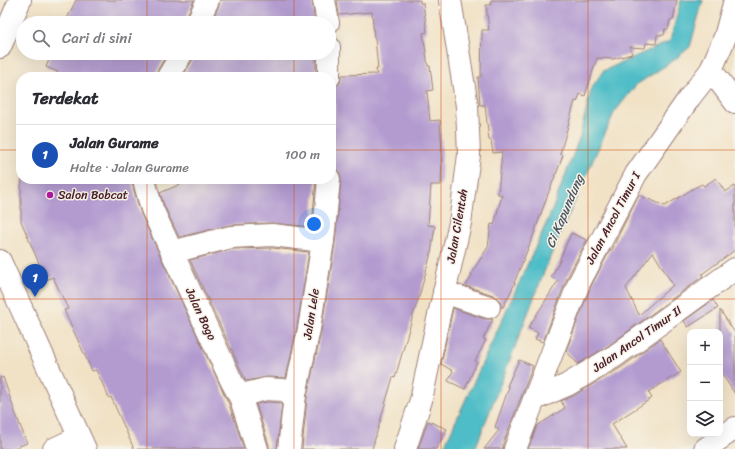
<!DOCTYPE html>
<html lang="id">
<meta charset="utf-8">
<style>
:root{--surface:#fff;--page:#f2f2f3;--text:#2b2b33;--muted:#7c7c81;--line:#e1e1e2;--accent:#b5179e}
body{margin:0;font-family:Sriracha,sans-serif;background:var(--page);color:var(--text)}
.controls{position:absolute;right:12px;bottom:12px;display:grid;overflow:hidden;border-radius:8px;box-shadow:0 4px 16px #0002}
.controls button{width:36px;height:36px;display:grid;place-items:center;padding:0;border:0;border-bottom:1px solid var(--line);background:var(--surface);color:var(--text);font:20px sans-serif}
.you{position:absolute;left:314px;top:224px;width:14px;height:14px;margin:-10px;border:3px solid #fff;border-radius:50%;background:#1a73e8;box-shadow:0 0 0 6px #1a73e833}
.badge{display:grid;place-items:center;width:26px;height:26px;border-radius:50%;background:var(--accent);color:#fff;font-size:13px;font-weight:700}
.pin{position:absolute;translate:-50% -33px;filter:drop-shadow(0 1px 2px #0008)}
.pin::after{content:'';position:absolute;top:21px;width:14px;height:12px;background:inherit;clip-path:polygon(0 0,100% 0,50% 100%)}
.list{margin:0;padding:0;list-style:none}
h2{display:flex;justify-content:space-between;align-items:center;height:52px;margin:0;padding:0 16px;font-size:17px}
h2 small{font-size:13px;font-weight:400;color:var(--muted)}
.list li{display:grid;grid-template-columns:26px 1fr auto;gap:12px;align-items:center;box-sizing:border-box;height:60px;padding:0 16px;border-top:1px solid var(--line)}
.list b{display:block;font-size:15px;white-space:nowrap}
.list p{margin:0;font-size:13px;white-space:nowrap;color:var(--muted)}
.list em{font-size:13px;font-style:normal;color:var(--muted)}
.icon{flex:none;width:22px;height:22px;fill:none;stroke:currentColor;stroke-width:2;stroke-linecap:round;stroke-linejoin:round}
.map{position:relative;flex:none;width:735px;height:449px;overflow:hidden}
.search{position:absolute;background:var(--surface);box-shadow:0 4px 16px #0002;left:16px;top:16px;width:320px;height:44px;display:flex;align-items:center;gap:10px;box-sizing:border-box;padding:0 14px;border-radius:22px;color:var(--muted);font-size:15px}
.panel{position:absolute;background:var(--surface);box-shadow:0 4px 16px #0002;left:16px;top:72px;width:320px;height:112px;border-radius:16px}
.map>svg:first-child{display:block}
</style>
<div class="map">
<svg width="735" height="449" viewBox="0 0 735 449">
<rect width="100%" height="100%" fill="#f7f3e8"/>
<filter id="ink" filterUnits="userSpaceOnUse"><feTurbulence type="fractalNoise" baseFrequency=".025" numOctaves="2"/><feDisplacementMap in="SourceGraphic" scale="8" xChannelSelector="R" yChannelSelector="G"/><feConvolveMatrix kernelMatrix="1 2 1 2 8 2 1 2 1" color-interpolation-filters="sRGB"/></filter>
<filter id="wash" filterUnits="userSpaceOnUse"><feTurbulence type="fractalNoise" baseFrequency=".012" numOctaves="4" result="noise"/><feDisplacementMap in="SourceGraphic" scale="16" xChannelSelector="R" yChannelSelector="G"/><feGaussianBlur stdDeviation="0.9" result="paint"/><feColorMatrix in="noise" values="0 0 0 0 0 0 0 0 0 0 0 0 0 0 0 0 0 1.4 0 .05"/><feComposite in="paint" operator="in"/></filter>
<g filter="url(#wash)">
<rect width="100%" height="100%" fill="#f1e2c6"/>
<polygon fill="#4fbdc7" stroke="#4c6e79" points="681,0 703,0 690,47 674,60 636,85 614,113 550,257 475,449 443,449 551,213 580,136 591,89 603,71 670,41"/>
<g id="blocks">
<g fill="#b39bd0" fill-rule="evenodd">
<polygon points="76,0 194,0 186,18 185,23 65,23"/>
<polygon points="220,0 312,0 315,23 211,23 219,5"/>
<polygon points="337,0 420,0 420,3 423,3 427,32 423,33 428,66 430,66 433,90 427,91 430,121 440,120 442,154 441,185 431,185 428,225 435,226 431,253 419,297 413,315 395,378 393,377 372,449 302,449 307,397 321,332 335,243 341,180 340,173 337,169 331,167 335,108 334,88 340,83 342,75 377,74 376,69 378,69 375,38 374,38 372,12 339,15"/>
<polygon points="491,0 677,0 673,20 670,20 668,29 665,29 664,35 657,35 656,44 646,43 645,48 630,47 632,54 613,59 597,58 585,96 580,94 577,102 575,101 564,140 560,154 563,155 558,169 548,194 533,236 514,283 515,283 503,307 501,307 501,304 499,299 493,295 466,286 472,275 471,274 488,247 491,224 494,225 502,195 498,194 502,152 493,153 491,140 489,140 485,105 480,105 478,77 481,77 482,30 489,30 486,5 491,5"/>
<polygon points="52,53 168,53 157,71 156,77 56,77 58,72 46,67"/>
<polygon points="194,53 316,53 316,77 182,77 193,59"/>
<path d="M 716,178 L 725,192 L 735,186 L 735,250 L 702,274 L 703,276 L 608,346 L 578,364 L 566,351 L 590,288 L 610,250 L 612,250 L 618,236 L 639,195 L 665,206 L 694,188 L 702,184 L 704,186 ZM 653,252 L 673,285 L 639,315 L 626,288 Z"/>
<polygon points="22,179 132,179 133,187 141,214 220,385 229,404 244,449 134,449 111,397 109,398 96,370 92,371 64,310 68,309 53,277 46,280 21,221 21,187"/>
<polygon points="192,179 316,179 312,227 272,223 230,225 179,237 164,205 160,193"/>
<polygon points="571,233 587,240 567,278 543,342 535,339 538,333 528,328 558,281 551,277 561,259 560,259"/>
<polygon points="272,248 309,252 297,327 286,378 267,377 246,381 190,260 233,249"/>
<polygon points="713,300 718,308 688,327 684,321"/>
<polygon points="453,308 485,319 493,319 483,339 486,340 475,361 477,362 465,389 448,381 453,371 441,364"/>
<polygon points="720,310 735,333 735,394 720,371"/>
<polygon points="660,339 681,372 648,392 652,398 612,424 627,449 528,449 537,426 565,408 561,401 573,396 622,367"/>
<polygon points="519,360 533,366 503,444 503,449 484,449 499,430 495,427 509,387 507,386"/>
<polygon points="3,377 15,412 27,443 12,449 0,449 0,378"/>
<polygon points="267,402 282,403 277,449 269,449 269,445 256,404"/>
<polygon points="428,421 447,429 436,449 418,449"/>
</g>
</g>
</g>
<g filter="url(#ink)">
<use href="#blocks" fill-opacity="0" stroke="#9e8078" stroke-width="1"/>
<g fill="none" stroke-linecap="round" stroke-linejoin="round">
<g stroke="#9e8078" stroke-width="24">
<g id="minor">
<polyline points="324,0 328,23"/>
<polyline points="197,23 208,0"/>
<polyline points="329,47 329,77"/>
<polyline points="711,70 735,102"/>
<polyline points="168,77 182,53"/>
<polyline points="145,179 145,184 152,209 231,380 241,399 257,449"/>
<polyline points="172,252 231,237 272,235 323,241"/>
<polyline points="444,292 489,307"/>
<polyline points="241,399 250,393 266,389 283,390 295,395"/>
<polyline points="535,399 567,385 615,356 735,269"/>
<polyline points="54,449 79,437"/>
<polyline points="289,449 295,395 309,329 323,241 329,179"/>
<polyline points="405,449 421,400 437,324 460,223 469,155 467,106 450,0"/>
<polyline points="515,449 579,283 636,174 690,97 711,70 725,37 735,0"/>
<polyline points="705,449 735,428"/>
</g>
</g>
<g stroke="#9e8078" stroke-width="24">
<g id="major">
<polyline points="0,47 20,0"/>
<polyline points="0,261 85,449"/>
</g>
</g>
<use href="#minor" stroke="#fff" stroke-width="22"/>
<use href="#major" stroke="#fff" stroke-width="22"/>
</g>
</g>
<path fill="none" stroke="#d8530f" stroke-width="1" stroke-opacity="0.55" d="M 147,0 L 147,23M 294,0 L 294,23M 441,0 L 441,449M 588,0 L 588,449M 147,53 L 147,77M 294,53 L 294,77M 0,150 L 21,150M 331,150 L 735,150M 147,179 L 147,449M 294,179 L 294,449M 0,299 L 735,299"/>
<circle fill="#b5179e" stroke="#f7f3e8" stroke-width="1.5" cx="50" cy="195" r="4"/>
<g text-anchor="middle" stroke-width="3" stroke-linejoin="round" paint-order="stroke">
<g font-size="12" fill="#4a1f2b" stroke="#f7f3e8" text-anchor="start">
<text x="58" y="199">Salon Bobcat</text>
</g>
<g font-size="12" fill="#4a1f2b" stroke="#f7f3e8">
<text transform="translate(613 218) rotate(-62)" y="4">Jalan Ancol Timur I</text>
<text transform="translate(457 226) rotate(-80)" y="4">Jalan Cilentah</text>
<text transform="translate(201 314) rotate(65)" y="4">Jalan Bogo</text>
<text transform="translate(311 314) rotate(-81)" y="4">Jalan Lele</text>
<text transform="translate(637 339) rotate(-35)" y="4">Jalan Ancol Timur II</text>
</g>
<g font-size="13" font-style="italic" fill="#4c5662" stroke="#f7f3e8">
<text transform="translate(564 211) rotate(-67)" y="5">Ci Kapundung</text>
</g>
</g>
</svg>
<div class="controls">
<button>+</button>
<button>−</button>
<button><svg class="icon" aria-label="layers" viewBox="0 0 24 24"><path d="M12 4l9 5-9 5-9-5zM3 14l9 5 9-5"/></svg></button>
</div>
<div class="you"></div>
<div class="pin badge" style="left:35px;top:297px;background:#1a4fb4">1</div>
<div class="search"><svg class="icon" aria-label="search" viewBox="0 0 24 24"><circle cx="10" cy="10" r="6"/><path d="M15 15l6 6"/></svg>Cari di sini</div>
<section class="panel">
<h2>Terdekat<small></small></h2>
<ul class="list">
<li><span class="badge" style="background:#1a4fb4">1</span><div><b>Jalan Gurame</b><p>Halte · Jalan Gurame</p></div><em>100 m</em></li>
</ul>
</section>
</div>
